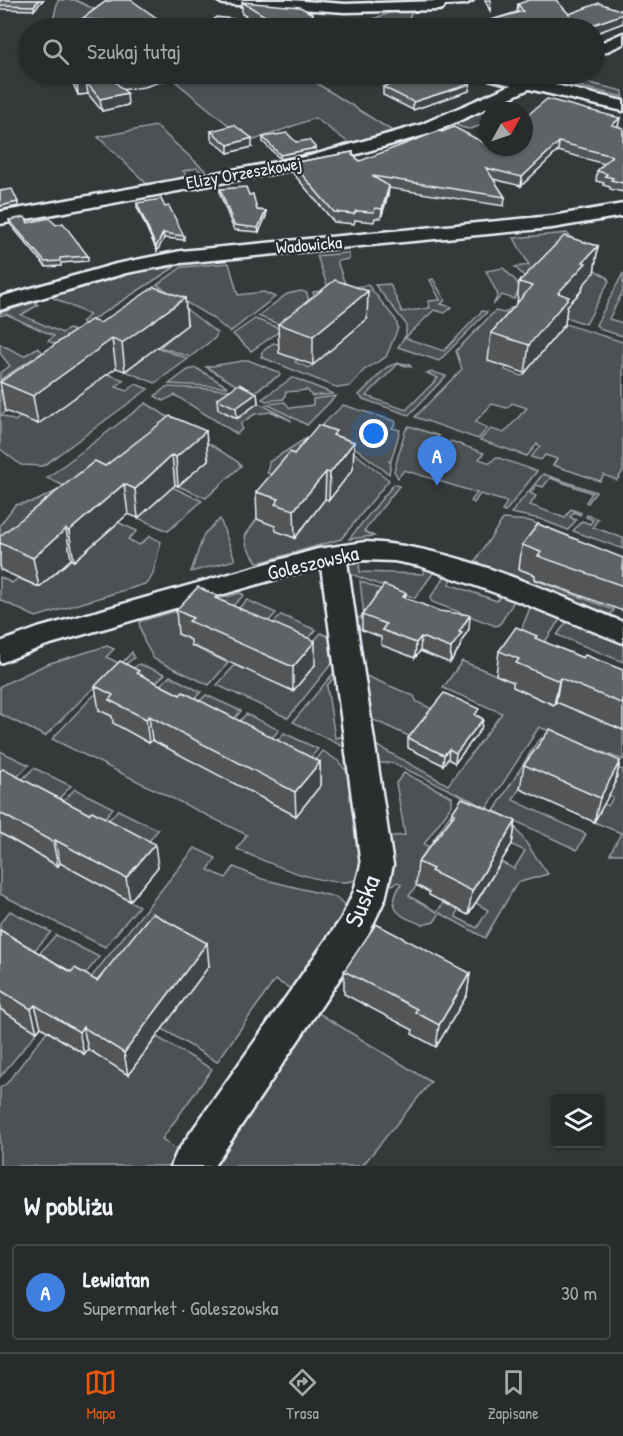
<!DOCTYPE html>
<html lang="pl">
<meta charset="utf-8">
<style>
:root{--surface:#282b2c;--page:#303334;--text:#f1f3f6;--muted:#a5a7a9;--line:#444748;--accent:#ea580c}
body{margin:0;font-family:"Patrick Hand",sans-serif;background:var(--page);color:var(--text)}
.controls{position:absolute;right:18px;bottom:18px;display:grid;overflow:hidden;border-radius:6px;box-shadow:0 2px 4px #0004}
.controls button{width:54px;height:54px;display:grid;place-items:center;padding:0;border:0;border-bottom:2px solid var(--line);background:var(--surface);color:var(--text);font:30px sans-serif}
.compass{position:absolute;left:479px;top:102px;width:54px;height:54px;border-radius:50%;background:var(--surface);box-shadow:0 2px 4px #0004;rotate:50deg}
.you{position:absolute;left:374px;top:434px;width:21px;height:21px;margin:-15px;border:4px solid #fff;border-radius:50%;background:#1a73e8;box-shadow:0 0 0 9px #1a73e833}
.badge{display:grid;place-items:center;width:39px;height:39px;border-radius:50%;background:var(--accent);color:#fff;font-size:20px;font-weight:700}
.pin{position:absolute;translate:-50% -50px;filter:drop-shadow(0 2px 3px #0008)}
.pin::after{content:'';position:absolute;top:32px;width:21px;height:18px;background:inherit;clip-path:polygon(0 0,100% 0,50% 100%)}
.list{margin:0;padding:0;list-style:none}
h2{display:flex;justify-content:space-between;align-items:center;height:78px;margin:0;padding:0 24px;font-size:26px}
h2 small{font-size:20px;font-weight:400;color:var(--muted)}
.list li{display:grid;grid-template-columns:39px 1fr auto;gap:18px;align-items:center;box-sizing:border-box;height:96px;margin:0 12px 12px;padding:0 12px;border:2px solid var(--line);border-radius:6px}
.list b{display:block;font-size:22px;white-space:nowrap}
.list p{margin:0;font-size:20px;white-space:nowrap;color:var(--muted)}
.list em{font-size:20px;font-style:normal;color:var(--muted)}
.icon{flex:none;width:33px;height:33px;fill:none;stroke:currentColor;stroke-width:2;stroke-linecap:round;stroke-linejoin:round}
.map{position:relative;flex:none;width:623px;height:1166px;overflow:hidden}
.search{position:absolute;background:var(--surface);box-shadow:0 2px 4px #0004;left:18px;right:18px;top:18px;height:66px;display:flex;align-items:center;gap:15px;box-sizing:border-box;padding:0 21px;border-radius:33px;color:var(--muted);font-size:22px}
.sheet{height:186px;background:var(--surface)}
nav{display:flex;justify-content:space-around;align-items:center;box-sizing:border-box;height:84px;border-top:2px solid var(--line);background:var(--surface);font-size:16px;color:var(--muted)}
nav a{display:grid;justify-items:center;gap:3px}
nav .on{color:var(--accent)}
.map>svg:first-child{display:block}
</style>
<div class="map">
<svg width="623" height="1166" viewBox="0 0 623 1166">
<rect width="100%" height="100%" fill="#35393a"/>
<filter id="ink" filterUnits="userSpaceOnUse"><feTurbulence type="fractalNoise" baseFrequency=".0167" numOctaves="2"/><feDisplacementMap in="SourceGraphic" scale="12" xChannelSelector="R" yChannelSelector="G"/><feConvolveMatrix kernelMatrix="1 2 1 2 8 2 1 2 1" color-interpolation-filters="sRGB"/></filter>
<g filter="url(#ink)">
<g fill="#4d5152" stroke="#9aa1a5" stroke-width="1.5">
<polygon points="58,0 75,0 94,9 76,28 51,28"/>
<polygon points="397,10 412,11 405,28 349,28"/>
<polygon points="202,74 268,74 280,81 307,77 394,132 352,145 315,118 249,142 176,82"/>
<polygon points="569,78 623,91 623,97 573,85 562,80"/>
<path d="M 497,104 L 510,108 L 505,111 L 488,111 L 488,121 C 475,129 468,132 455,124 Z"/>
<polygon points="156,126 208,173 207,176 199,176 204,175 197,168 183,171 190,179 149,186 98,137"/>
<polygon points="567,233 590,259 589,267 607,277 609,281 586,324 559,315 582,291 579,289 593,273 533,278 524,276 515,267 529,265 514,238"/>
<polygon points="346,253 349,254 349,259 337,261 345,284 327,285 317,256"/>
<polygon points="229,263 238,295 264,292 275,297 230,332 211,317 157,285 182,267"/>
<polygon points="175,267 86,324 81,322 90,315 51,297 141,271"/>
<polygon points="503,268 516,281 520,289 514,299 502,295 493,305 498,295 486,271"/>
<polygon points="623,273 623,291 609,319 623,323 623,336 602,330 596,325"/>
<polygon points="433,279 445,300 441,304 452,307 445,313 434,310 405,338 444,351 482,311 487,312 439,361 398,347 406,335 406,324 375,285 390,284 402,312 430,308 428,301 440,300 430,280"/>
<polygon points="368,285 396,320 398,328 386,357 364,370 350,386 338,388 261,357 262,352 273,343 286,346 280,353 298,359 295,362 309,368 367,319 316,303 313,292"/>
<polygon points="301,291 307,293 309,302 283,326 258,316 287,294"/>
<polygon points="35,302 38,305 21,315 62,333 69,329 75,331 55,344 48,341 54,336 6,314 0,316 0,313"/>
<polygon points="185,308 217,333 215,338 190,357 160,347 188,324 175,319"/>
<polygon points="511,308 529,314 505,370 522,376 565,324 623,342 623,471 617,480 604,475 600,481 553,465 557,459 545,455 541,460 531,457 540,446 537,444 527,456 480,440 491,429 504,433 527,408 512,403 507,408 492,404 475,422 488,428 478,439 415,417 462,369 456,351 495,311 504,313"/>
<polygon points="255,319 279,328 280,331 251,351 233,334"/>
<polygon points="0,344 24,356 37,348 43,352 0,380 0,373 10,366 0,353"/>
<polygon points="156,347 188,359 155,383 125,371"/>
<polygon points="248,360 280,373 280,375 251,394 206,367"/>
<polygon points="398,363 409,364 411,367 398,364 366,396 406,410 438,378 427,373 433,372 446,376 409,415 363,399 359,395 387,367"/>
<polygon points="196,368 228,387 169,384 188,370"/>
<polygon points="107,374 124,380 116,387 127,391 136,384 148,389 43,466 21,465 0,449 0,390 15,380 37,387 1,415 15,421 20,417 38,424"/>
<polygon points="292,378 294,378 334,394 312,396 307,390 286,392 284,399 266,401 262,399"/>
<polygon points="166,387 233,390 218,409 238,419 255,405 261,404 292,421 272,412 255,414 241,423 242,429 237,434 175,395 163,401 155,396"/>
<polygon points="336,396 307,425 267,404 285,402 290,408 313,405 313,399"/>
<polygon points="146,403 238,462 241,466 206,498 178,486 209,458 193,451 91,498 47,478"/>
<polygon points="343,405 395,421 396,423 392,428 400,430 391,461 389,461 391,463 389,474 354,447 317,430"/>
<polygon points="409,426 439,436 434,443 445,447 451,441 484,453 479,459 490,463 496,457 537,471 505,512 502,511 507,502 480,494 474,503 471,501 477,493 404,470 398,478 394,471 405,431"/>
<polygon points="311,435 353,452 389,480 341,539 265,561 257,562 247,547 245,536 257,519 279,527 295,538 325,499 330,500 294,481 267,473 269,462"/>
<polygon points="543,474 596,492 588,503 586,502 592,493 550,478 543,487 537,485 530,493 536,496 530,505 565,518 571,509 581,513 580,515 574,512 570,517 576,520 568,530 540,519 511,513"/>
<polygon points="394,484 399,486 364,531 374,536 349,539"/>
<polygon points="172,487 202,501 168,531 138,518"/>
<polygon points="58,490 38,539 0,571 0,525 15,505 36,501"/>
<polygon points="587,515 598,519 593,527 623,538 623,549 573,531 582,521 590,524 593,520 586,517"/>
<polygon points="220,519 235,560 191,572 204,534"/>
<polygon points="503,519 530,521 569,536 554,555 519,569 537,576 535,580 614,610 605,622 471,567"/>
<polygon points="117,522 137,531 128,539 139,545 150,536 161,542 153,574 148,583 36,617 0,600 0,577 12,583 18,578 39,587"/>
<polygon points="352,562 359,563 360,572 424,574 425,565 436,569 415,598 348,573 344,565"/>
<polygon points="454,575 449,584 497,601 503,592 512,596 514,601 500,624 496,626 432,602 430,598 445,576"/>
<polygon points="360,581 414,603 365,631 353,626 352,620 364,616"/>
<polygon points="240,593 244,595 219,619 178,633 195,642 192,646 228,663 209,685 154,659 144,641 139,623 141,621"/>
<polygon points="247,600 276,613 252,639 222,624"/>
<polygon points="531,605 561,618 533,659 513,651"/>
<polygon points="281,615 316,630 294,655 259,639"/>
<polygon points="568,620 623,643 623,662 557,635"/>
<polygon points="321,633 331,638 332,663 288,718 217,685 236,664 299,657"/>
<polygon points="107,646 114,649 106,657 121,664 132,652 134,658 89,692 45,736 0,714 0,686 47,664"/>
<polygon points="462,661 516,683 513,687 554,705 558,699 623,730 623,760 539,727 487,808 393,763 375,763 372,743 448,785 502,713 443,688"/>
<path d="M 139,664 L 165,674 L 142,695 L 99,710 L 155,737 L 159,743 L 296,816 L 303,777 L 323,751 L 338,761 L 351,776 L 366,863 L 360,878 C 335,893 263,861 237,849 L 247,835 L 52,739 L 92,697 Z"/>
<polygon points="340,665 341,669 327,686 335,738 349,735 346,748 293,722"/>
<polygon points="359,673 414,696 417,702 437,711 415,739 365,716"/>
<polygon points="170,676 201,692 177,717 145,700"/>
<polygon points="206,695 241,711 221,734 185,716"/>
<polygon points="246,714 279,730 258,753 226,737"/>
<polygon points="284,733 318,749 297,774 264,756"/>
<polygon points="542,738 548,738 513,800 586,834 577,850 494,811 537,742"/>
<polygon points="0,751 29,765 2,792 0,792"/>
<polygon points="596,759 623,770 623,854 610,854 621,833 594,822 604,804 608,806 613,797 609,795 614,784"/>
<polygon points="34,768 71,786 46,812 9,792"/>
<path d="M 404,773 L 452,797 L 452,805 L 424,844 L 440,853 L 409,896 L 437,912 L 444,902 L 458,909 L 456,917 L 477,928 L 488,910 L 476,903 L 501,862 L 514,869 L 525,851 L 486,832 L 444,849 L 432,842 L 460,801 L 515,827 L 548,874 L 517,883 L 485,938 L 440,913 L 434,922 L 423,925 C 399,916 385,910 401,884 L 398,882 L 392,885 L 389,878 L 385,837 L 405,835 L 396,783 Z"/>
<polygon points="75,789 113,808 89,836 50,815"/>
<polygon points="118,810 158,830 137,856 96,834"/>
<polygon points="0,833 57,866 64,859 68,867 139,906 105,947 0,894"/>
<polygon points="195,848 216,858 208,870 226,878 234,867 262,879 335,897 342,902 348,914 297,992 275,980 217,1062 141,1016 122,978 80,991"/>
<polygon points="10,911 51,932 23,963 0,949 0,923"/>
<polygon points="56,935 99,957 71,992 28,966"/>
<polygon points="0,1009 37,1032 0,1077"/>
<polygon points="312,1009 431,1082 362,1166 205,1166"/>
<polygon points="47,1031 84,1054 88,1049 128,1074 157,1037 212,1069 162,1139 183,1154 174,1166 0,1166 0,1088 7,1083"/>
</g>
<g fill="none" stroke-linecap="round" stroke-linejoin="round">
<g stroke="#e8f1f8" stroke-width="5">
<g id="minor">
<polygon points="216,0 290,0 345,4 473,0 466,4 445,5 443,9 438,10 345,12 223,4"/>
<polygon points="623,33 623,44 594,57 594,46"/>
<polygon points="479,74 506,74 525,78 536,74 556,74 554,77 543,82 623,101 623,111 529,89 432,133 318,165 0,224 0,212 310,156 420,125 511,85 481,77"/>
<polygon points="623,204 623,216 552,228 181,263 126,273 0,310 0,297 116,264 181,251 552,216"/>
<path d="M 365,542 C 450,545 545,590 623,622 L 623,643 L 515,600 L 420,566 L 394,561 L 365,560 L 347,562 L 393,865 L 385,899 L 365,941 L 214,1166 L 171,1166 L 177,1152 L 341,919 L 354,891 L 361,865 L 321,566 L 47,645 L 0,663 L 0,642 L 38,628 L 318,549 Z"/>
</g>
</g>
<use href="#minor" fill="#2a2d2e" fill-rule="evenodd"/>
</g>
<g fill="#525557" stroke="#e8f1f8" stroke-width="1.5">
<polygon points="0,0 43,0 34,10 0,9"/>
<polygon points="485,0 491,0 490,11"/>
<polygon points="105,2 171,28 83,28 82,19"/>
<polygon points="242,2 313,25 312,28 267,28 242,14"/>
<polygon points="518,4 569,14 623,23 594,34 594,28 477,28 478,24 517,12"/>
<polygon points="63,74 185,74 144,87 123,89 128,105 102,111 88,94 78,95 70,77"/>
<polygon points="394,76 470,84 469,91 413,110 383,95 383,87 395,84 394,83"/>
<polygon points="618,127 623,128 623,192 610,189 610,187 603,185 604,183 596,181 597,171 605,164 558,151 521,186 493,179 505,197 504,206 389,188 388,195 381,218 375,218 374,222 355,220 354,224 334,222 292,172 292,163 353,152 353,155 360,161 488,147"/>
<polygon points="211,131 252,147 228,153 211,139"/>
<polygon points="263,137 296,142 316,152 280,159 263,142"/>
<polygon points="220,189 249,195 257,210 266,211 266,216 259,232 234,230 220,194"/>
<polygon points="137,203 165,207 184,236 184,240 164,238 157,251 137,207"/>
<polygon points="9,220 28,223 56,225 88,256 88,261 61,263 61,266 46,267 10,224"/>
<polygon points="598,246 594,273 583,285 582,290 567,306 565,324 525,373 488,361 491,333 517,304 519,282"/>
<polygon points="185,298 187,325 125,371 116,368 38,424 5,411 0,382 100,323"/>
<polygon points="367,319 313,365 279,353 278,324"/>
<polygon points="257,393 258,403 237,418 218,409 217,399"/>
<polygon points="206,431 208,460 178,486 175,485 138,518 128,514 74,561 71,559 39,587 1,570 0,564 0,536 105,466"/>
<polygon points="336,436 354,442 353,469 329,500 325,499 295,538 276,531 275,526 257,519 256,492 294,454"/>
<polygon points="522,545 623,558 623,611 535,579 535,575 519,569"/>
<polygon points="406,593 405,598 469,629 461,642 460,647 450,663 420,651 415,658 381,645 381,637 362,630 362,615"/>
<polygon points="217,596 218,599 315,665 293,691 191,645 191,640 178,634 176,610"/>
<polygon points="536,639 583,658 623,670 623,730 556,702 554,705 513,687 513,682 496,675 499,651"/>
<polygon points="140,675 180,695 320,762 320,786 296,816 152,740 149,743 113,723 112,716 99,710 95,686"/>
<polygon points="478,716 483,719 481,729 455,763 448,759 443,765 408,748 408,738"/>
<polygon points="620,761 615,784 594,822 520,789 524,765"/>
<polygon points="0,771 158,867 130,901 60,863 58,866 0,833"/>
<polygon points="452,813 516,821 512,844 468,915 429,895 429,892 416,885 418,862 451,819"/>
<polygon points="0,930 71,972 97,981 209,966 128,1075 88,1049 84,1054 41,1027 37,1032 0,1009"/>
<polygon points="344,971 470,973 467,995 436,1047 412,1034 413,1030 344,994"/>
</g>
<g fill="#424547" stroke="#e8f1f8" stroke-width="1.5">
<polygon points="39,0 43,0 34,10 34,6"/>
<polygon points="313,14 313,25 312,28 306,28"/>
<polygon points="623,14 623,23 594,34 594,28 584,28"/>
<polygon points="244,20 244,28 238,28"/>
<polygon points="147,74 185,74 144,87 113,91 112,79"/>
<polygon points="86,82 88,94 78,95 77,83"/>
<polygon points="470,84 469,91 413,110 413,102"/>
<polygon points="127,93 128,105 102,111 100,99"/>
<polygon points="620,118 618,127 612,125"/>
<polygon points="252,138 252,147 228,153 228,145"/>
<polygon points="559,142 558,151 521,186 522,177"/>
<polygon points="316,148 316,152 280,159 280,155"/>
<polygon points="389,186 388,195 381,218 382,209"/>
<polygon points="18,202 18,206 0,210 0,206"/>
<polygon points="266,211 266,216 259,232 258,228"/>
<polygon points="163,233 164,238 157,251 156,247"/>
<polygon points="598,246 594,273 583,285 582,290 567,306 565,324 525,373 529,345 558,293 583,262"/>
<polygon points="368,291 367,319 313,365 313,336"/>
<polygon points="185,298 187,325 125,371 122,343"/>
<polygon points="112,339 116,368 38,424 33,396"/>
<polygon points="257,393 258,403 237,418 236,408"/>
<polygon points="206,431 208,460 178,486 176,457"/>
<polygon points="354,442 353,469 329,500 330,473"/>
<polygon points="172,455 175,485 138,518 135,489"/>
<polygon points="326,472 325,499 295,538 294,510"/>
<polygon points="124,484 128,514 74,561 69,531"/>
<polygon points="66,529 71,559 39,587 33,558"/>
<polygon points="470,615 469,629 461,642 460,647 450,663 451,648 459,632"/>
<polygon points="421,637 420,651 415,658 416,643"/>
<polygon points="315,641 315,665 293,691 293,667"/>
<polygon points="560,678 556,702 554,705 559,681"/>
<polygon points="149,716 152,740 149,743 146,719"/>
<polygon points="483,719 481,729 455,763 456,753"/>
<polygon points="449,749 448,759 443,765 444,755"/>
<polygon points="620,761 615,784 594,822 600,798"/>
<polygon points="320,762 320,786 296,816 295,792"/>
<polygon points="516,821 512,844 468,915 472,891"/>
<polygon points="55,840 60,863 58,866 53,842"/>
<polygon points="155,844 158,867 130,901 126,878"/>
<polygon points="207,943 209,966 128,1075 124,1053"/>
<polygon points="470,973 467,995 436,1047 439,1025"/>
<polygon points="35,1005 41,1027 37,1032 31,1009"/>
<polygon points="83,1027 88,1049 84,1054 79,1032"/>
</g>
<g fill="#5f6365" stroke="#e8f1f8" stroke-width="1.5">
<polygon points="0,0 39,0 34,6 0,5"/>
<polygon points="113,0 131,0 171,28 94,28 124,22 82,19 105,2"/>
<polygon points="529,0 556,0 569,14 599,3 623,11 623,14 584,28 578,27 573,28 487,28 478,24 523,11 518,4"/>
<polygon points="242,2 300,7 313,14 306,28 285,28"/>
<polygon points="216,17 244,20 238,28 207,28"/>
<polygon points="72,74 147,74 112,79 127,93 100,99 86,82 77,83"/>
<polygon points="400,74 448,74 470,84 413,102 383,87 404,81 394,76"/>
<polygon points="547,99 620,118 612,125 623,128 623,183 611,180 613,178 605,176 607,174 597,171 612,156 559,142 522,177 486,168 505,197 372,176 389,186 382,209 375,208 374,212 356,211 354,214 334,212 292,163 353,152 352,155 360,161 439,131 442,132 454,127 488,145 488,147 524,147 524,118"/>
<polygon points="234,125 252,138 228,145 211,131"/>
<polygon points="287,133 296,142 309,140 316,148 280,155 263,137"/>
<polygon points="246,187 249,195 253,194 257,210 266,211 258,228 234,225 220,189"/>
<polygon points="12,189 18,202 0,206 0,191"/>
<polygon points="161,199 165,207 169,206 184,236 163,233 156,247 137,203"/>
<polygon points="25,217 28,223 49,218 56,225 63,223 88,256 60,258 60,261 45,262 9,220"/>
<polygon points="564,236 598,246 583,262 586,263 558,293 569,297 529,345 491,333 532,286 519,282"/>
<polygon points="335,280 368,291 313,336 278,324"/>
<polygon points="154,287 185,298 122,343 112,339 33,396 0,382 91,320 100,323"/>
<polygon points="239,384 257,393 236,408 217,399"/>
<polygon points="170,416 206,431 176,457 172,455 135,489 124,484 69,531 66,529 33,558 0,543 0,536 95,461 105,466"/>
<polygon points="318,425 336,431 333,435 354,442 330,473 326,472 294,510 275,504 279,499 256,492 290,452 294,454"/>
<polygon points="538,524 623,558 623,586 538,556 541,552 522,545"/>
<polygon points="384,585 406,593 403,597 439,611 470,615 459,632 462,633 451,648 421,637 416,643 382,630 386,624 362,615"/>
<polygon points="198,587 217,596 215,598 315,641 293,667 189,621 193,618 176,610"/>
<polygon points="516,627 537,636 535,638 583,658 585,655 623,670 623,704 560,678 559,681 516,663 519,659 499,651"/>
<polygon points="120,661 139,671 137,673 180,695 183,692 320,762 295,792 149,716 146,719 109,700 113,695 95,686"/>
<polygon points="444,693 479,709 475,715 483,719 456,753 449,749 444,755 408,738"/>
<polygon points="550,729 620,761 600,798 524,765"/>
<polygon points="3,769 89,814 92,811 155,844 126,878 55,840 53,842 0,813 0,771"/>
<polygon points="462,798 516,821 472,891 431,871 433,869 418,862 455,814 452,813"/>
<polygon points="152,913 207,943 124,1053 83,1027 79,1032 35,1005 31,1009 0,990 0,930 71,972 75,968 97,981"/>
<polygon points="376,924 470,973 439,1025 415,1012 417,1009 344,971"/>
</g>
</g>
<g text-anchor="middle" stroke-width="4.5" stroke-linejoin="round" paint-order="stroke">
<g font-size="18" fill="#e8f1f8" stroke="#2a2d2e">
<text transform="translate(244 173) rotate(-10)" y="6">Elizy Orzeszkowej</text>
<text transform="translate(309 245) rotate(-5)" y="6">Wadowicka</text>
</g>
<g font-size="21" fill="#e8f1f8" stroke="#2a2d2e">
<text transform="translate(313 563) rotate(-13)" y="7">Goleszowska</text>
</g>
<g font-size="26" fill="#e8f1f8" stroke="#2a2d2e">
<text transform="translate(362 901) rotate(-68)" y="9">Suska</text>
</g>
</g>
</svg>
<div class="controls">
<button><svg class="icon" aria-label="layers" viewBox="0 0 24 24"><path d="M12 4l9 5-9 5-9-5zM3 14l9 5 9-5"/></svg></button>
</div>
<svg class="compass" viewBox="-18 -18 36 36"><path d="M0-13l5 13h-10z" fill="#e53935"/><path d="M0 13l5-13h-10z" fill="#a5a7a9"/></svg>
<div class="you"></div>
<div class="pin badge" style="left:437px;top:486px;background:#3f7fe0">A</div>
<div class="search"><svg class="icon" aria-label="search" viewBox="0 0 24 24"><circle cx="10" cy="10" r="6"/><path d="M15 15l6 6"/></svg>Szukaj tutaj</div>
</div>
<section class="sheet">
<h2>W pobliżu<small></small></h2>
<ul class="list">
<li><span class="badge" style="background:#3f7fe0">A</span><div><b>Lewiatan</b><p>Supermarket · Goleszowska</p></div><em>30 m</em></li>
</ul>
</section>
<nav>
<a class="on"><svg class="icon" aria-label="map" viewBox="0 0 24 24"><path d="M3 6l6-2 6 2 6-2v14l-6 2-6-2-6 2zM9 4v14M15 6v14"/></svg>Mapa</a>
<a><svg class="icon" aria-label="directions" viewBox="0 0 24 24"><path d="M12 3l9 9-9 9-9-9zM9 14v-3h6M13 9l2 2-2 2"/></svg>Trasa</a>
<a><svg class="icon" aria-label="saved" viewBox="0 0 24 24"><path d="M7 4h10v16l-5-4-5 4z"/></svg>Zapisane</a>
</nav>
